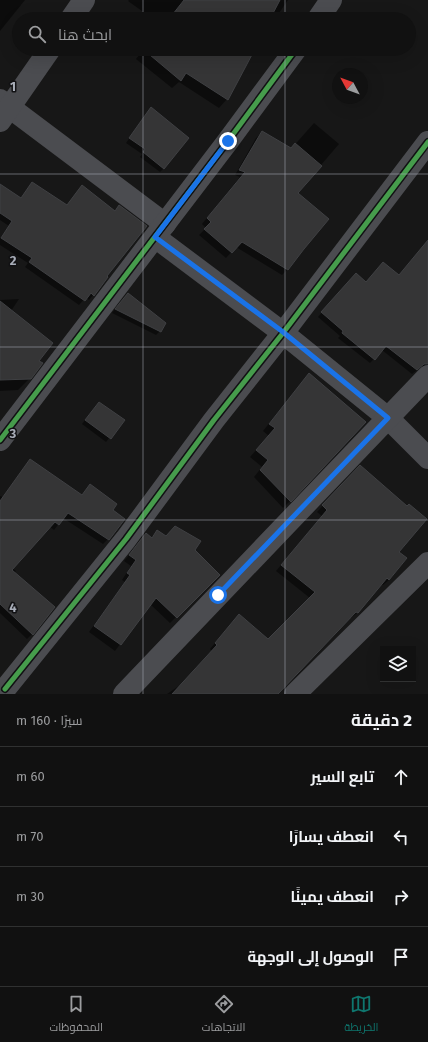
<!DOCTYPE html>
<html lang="ar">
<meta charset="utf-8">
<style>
:root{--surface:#111;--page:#1e1f1f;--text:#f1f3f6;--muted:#9c9d9f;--line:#303131;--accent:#0f766e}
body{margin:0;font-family:"Fira Sans",Cairo,sans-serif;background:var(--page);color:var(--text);direction:rtl}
.controls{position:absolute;right:12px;bottom:12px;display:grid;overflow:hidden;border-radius:0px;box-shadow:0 4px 16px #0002}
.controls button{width:36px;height:36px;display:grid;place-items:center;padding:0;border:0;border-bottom:1px solid var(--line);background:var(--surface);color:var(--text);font:20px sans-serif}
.compass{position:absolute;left:332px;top:68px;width:36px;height:36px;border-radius:50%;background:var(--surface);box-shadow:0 4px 16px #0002;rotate:311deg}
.stop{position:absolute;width:12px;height:12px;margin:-9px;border:3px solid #1a73e8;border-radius:50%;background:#fff}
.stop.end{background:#1a73e8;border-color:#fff;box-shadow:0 1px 4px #0008}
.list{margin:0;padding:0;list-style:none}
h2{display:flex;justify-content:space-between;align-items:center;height:52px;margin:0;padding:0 16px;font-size:17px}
h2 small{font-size:13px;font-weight:400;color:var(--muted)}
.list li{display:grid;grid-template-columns:26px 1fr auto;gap:12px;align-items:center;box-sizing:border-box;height:60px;padding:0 16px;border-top:1px solid var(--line)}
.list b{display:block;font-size:15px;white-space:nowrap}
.list em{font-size:13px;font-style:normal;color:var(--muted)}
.icon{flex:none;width:22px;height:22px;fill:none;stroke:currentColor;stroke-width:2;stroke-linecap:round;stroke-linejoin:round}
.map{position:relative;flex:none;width:428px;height:694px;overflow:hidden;direction:ltr}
.search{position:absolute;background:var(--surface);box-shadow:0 4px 16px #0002;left:12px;right:12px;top:12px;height:44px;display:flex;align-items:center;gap:10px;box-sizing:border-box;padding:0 14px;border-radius:22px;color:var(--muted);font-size:15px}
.sheet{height:292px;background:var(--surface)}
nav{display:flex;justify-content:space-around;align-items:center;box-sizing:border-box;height:56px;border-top:1px solid var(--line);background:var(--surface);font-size:11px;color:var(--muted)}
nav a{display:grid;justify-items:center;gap:2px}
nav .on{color:var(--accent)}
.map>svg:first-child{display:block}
</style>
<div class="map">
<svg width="428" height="694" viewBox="0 0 428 694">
<rect width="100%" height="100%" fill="#171717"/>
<g fill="#0007">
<polygon points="0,0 25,0 0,31"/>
<polygon points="129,0 288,0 275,19 147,19 149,16 128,1"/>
<polygon points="144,49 253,49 227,99 219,108 179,82 172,88 136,59"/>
<polygon points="148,112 164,168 160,172 140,157 142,154 126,143"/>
<polygon points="314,123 339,144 297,193 288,269 282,275 236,247 226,258 199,235 206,228 202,224 240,177 235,175 256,138 262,132 291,149"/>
<polygon points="32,183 66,206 114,211 119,206 106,277 93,295 89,300 86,297 79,305 25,267 28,263 0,245 0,239 9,226 0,220 0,188 20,199"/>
<polygon points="428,251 428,369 420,368 412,374 382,350 370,363 338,338 340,336 318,317 351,279 365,283 398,276"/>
<polygon points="124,298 160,331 156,335 112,313"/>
<polygon points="19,299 11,311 30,378 18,390 0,391 0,300"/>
<polygon points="303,381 290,501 283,508 254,477 262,467 250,457 269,436 263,431"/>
<polygon points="95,407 123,420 106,442 82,424"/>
<polygon points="26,465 81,496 90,485 112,510 108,539 103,544 63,518 54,530 50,527 12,568 16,571 14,573 32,634 27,639 0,613 0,496 3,497"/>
<polygon points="360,467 398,552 406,559 389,580 383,585 381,584 357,613 351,618 349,616 277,694 167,694 183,683 212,651 210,649 233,621 268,640 310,598 276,571 322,516 317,512"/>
<polygon points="157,532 194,550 218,575 170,623 150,604 115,651 89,632 125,582 122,580 131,566 124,561 146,535 151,538"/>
</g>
<g fill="#353536" stroke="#3f4043">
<polygon points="184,0 280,0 270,19 169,19"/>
<polygon points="145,49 255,49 228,100 186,73 181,81 144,50"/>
<polygon points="151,107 189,138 164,169 143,152 145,149 129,138"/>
<polygon points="262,131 291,148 295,143 322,166 298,193 329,219 304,249 288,270 242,242 232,253 204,229 211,222 207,218 245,172 239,170"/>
<polygon points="32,182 67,205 82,185 115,211 119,205 147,226 107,276 108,277 94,296 91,293 85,301 29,262 32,258 1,238 12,221 0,213 0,184 21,198"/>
<polygon points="428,240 428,364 424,364 417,370 386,346 375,360 342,333 343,331 321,312 356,273 366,282 383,262 399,275"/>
<polygon points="128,293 166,323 161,332 115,309"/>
<polygon points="0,301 53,343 39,361 43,363 31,379 0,380"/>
<polygon points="309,373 366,422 291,502 260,470 268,460 256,450 275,428 269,424"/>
<polygon points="99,402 125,420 111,439 85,420"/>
<polygon points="30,459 82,495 90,484 117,504 113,510 125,519 109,540 68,513 59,525 55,522 12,570 55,607 33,635 0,604 0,501"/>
<polygon points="360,465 407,506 409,504 427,519 399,552 407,558 389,580 387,578 358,613 356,612 278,694 172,694 217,645 215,643 239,614 268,639 315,592 281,565 327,510 322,505"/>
<polygon points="175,526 201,541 195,550 220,575 177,618 156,598 121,645 94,626 130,575 127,573 136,560 129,555 146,533 152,538 157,530 166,536"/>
</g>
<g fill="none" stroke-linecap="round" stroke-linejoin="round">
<g stroke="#4b4c50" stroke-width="22">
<polyline points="71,19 84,0"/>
<polyline points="318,19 331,0"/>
<polyline points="0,100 165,224"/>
<polyline points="0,121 50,49"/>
<polyline points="155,237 283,333 388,418 428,458"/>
<polyline points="0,440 228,141 296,49"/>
<polyline points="5,689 126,539 214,420 283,333 428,142"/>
<polyline points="124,694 428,376"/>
<polyline points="295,694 428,563"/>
</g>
<g stroke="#111113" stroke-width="8">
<g id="cycleway">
<polyline points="0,440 228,141 296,49"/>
<polyline points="5,689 126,539 214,420 283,333 428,142"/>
</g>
</g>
<use href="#cycleway" stroke="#469c4c" stroke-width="5"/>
</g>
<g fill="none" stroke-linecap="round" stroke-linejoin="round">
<polyline stroke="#1a73e8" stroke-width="5" points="218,595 388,418 283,332 155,237 228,141"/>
</g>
<path fill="none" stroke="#a8adb8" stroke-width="1" stroke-opacity="0.55" d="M 143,0 L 143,19M 285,0 L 285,19M 143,49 L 143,694M 285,49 L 285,694M 0,174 L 428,174M 0,347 L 428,347M 0,520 L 428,520"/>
<g font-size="13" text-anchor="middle" font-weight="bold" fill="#a8adb8" stroke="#111113" stroke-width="3" stroke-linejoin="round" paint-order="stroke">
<text x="13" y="91">1</text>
<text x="13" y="265">2</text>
<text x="13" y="438">3</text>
<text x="13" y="612">4</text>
</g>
</svg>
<div class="controls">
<button><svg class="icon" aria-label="layers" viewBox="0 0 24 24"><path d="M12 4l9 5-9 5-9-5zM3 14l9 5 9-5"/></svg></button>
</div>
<svg class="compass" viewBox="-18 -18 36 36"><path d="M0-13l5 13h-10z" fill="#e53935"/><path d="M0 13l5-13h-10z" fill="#9c9d9f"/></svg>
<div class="stop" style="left:218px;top:595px"></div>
<div class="stop end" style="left:228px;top:141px"></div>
<div class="search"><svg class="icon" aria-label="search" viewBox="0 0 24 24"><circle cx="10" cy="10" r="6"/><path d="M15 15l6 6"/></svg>ابحث هنا</div>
</div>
<section class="sheet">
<h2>2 دقيقة<small>سيرًا · 160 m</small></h2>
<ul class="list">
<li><svg class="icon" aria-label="ahead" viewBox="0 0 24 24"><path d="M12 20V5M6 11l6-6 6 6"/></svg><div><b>تابع السير</b></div><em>60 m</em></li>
<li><svg class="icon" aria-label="left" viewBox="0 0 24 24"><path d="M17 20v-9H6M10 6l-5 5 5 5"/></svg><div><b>انعطف يسارًا</b></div><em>70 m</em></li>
<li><svg class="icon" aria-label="right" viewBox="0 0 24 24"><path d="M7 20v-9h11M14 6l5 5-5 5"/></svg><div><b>انعطف يمينًا</b></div><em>30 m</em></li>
<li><svg class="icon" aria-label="arrive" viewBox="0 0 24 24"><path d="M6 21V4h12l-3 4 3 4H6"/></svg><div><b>الوصول إلى الوجهة</b></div></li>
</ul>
</section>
<nav>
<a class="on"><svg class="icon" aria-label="map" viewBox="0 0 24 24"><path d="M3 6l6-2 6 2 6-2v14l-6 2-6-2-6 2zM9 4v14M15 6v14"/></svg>الخريطة</a>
<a><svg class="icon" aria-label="directions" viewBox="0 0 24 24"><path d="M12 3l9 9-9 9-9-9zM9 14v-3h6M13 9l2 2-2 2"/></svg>الاتجاهات</a>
<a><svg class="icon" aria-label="saved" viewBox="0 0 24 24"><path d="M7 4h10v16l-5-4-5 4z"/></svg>المحفوظات</a>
</nav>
